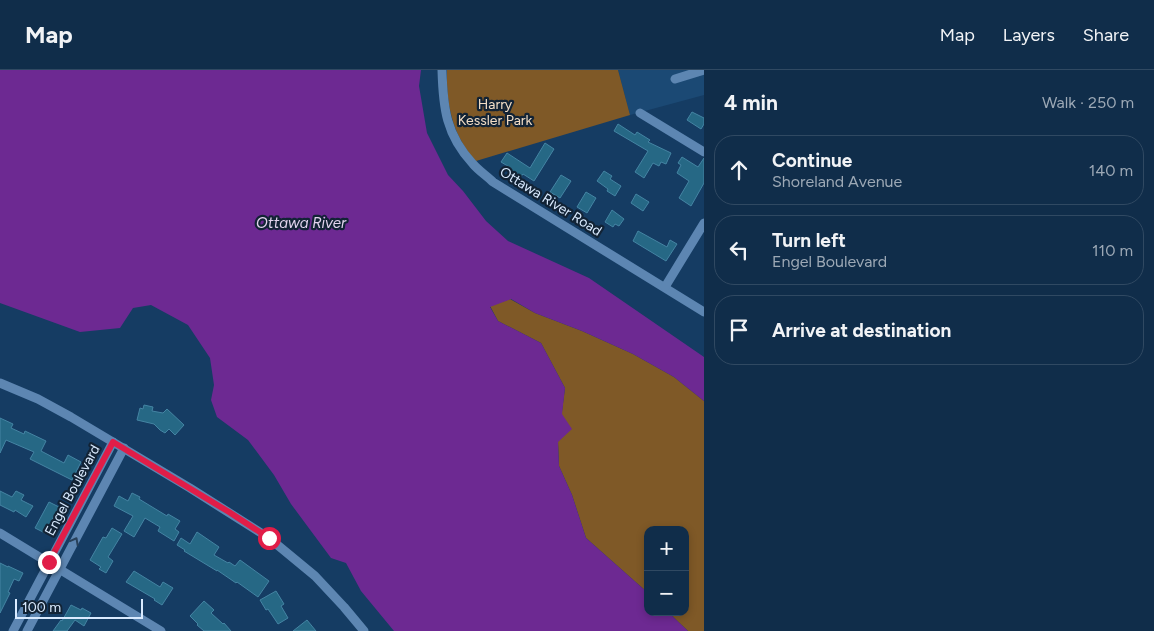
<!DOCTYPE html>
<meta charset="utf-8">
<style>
:root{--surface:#102d4a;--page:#193551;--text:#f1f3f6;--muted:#9ca8b5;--line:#304962}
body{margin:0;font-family:Figtree,sans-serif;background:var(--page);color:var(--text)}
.controls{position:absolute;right:15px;bottom:15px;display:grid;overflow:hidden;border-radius:10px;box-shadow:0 2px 8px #0003}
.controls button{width:45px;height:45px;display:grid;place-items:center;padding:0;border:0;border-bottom:1px solid var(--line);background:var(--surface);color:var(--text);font:25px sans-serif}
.scale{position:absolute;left:15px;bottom:12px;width:128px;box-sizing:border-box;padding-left:5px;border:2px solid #daebff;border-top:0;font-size:14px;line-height:18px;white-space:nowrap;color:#daebff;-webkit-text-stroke:4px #122335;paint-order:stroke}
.stop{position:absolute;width:15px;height:15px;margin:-11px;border:4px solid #e11d48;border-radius:50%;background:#fff}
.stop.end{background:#e11d48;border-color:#fff;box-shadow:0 1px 5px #0008}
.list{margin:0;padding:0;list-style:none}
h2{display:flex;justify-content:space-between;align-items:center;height:65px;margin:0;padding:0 20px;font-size:21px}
h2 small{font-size:16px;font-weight:400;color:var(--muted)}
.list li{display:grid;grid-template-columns:32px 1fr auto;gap:15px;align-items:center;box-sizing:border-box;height:70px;margin:0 10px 10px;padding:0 10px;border:1px solid var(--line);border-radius:20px}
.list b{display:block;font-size:19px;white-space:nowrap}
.list p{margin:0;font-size:16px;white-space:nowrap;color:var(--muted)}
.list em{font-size:16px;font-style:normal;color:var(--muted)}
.icon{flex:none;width:28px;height:28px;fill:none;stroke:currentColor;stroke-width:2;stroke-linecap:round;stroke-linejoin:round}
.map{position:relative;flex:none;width:704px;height:561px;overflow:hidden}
header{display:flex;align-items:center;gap:30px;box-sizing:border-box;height:70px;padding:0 25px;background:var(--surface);border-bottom:1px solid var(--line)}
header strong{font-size:24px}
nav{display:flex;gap:28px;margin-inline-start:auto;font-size:18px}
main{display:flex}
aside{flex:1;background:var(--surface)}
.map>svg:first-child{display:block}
</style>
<header>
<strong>Map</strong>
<nav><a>Map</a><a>Layers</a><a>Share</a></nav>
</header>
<main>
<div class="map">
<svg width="704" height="561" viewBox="0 0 704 561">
<rect width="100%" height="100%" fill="#153c63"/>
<polygon fill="#1b4974" points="618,0 704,0 704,25 630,45"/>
<g fill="#7f5927">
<path d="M 447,0 L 618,0 L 630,45 L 476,91 C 452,66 446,33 447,0 Z"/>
<polygon points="510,229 535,243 582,261 633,284 674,307 704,331 704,561 688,561 668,542 685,542 685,460 648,460 648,523 586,468 572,425 559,396 558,372 565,318 541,273 498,251 490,236"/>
</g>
<polygon fill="#6d2992" points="0,0 421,0 419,16 427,63 448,105 463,121 486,151 508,171 589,208 704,287 704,331 674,307 633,284 582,261 535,243 511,229 490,237 498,251 541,273 565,318 562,344 572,359 558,372 559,396 572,425 586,468 648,523 648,542 668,542 688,561 394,561 361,521 346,493 331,488 291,434 274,405 248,370 217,347 211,330 214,315 210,288 188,255 151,235 133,238 120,258 80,262 0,233"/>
<g fill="#266885" stroke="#4484a3">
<polygon points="692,42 704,48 704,54 701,59 687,50"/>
<polygon points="618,54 635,65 637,62 650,70 648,72 671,83 666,94 661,92 659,96 653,93 644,108 635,102 648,81 614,61"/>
<polygon points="545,73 554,79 534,111 523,104 519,109 509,102 511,98 501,92 507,83 530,98"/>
<polygon points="682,87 698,97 704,88 704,113 691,136 679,128 689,111 677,103 681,95 678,93"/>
<polygon points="604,101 612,106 610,109 621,116 615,126 607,121 608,119 597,111"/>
<polygon points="561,105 571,111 560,128 550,122"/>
<polygon points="586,122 596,128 587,143 577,137"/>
<polygon points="636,124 649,132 643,141 631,133"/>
<polygon points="612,140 624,149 619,156 615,154 613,157 605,152"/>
<polygon points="638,161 667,177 670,170 677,174 666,191 633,171"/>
<polygon points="144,335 153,337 152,341 163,343 167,339 184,355 175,365 169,359 165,363 160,360 154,354 137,350 140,338 143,339"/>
<polygon points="0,348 13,354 11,358 24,364 25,361 46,371 41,381 64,393 68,385 81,392 72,410 30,389 34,382 6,370 0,383"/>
<polygon points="0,421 12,427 16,421 24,425 21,430 33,436 26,447 15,440 14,442 0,435"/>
<polygon points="132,423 140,427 139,429 167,446 168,444 180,451 175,459 179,462 174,471 158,461 160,457 145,448 134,467 124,461 133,446 114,436 119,426 128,431"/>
<polygon points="49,432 59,437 45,463 35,458"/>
<polygon points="112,458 122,464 108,487 113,491 106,503 99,499 101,497 90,490 103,467 106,468"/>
<polygon points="197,462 219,477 214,485 228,493 229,492 235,496 240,490 269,511 258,527 237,512 236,513 217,500 217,501 184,481 185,480 177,475 181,468 190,474"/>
<polygon points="0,493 8,497 8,496 23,503 19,511 14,509 8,522 10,523 0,543"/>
<polygon points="134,501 160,517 163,512 173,518 162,535 154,530 155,529 126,512"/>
<polygon points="276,521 284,534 281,536 288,548 278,554 268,539 266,540 260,530"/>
<polygon points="204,531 214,540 211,543 223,554 224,553 231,561 204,561 197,555 198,554 190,546"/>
<polygon points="71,535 81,540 82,538 91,543 84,556 75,550 67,561 53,561 61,550 62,551"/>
<polygon points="307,550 316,561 293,561"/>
</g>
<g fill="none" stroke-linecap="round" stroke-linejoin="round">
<g stroke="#5d86b2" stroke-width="9">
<path d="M 442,0 C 443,38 446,65 473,94 C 479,101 487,106 493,112 L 704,242"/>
<polyline points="675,9 704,0"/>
<polyline points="640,43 704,82"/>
<polyline points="665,217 704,153"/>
<polyline points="0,313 38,329 71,347 190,418 269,468 315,506 344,537 364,561"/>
<polyline points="0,463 161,561"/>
<polyline points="13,561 113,372"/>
<polyline points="27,561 124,378"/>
</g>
</g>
<defs><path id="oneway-chevron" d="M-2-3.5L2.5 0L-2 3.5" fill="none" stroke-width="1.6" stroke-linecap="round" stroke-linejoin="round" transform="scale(1.25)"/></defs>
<use stroke="#28415a" href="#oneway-chevron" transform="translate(75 471) rotate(-62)"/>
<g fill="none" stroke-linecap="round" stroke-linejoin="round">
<polyline stroke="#e11d48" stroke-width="6" points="49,492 113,372 229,442 269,468"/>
</g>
<g text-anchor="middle" stroke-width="4.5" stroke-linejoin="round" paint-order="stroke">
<g font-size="14" fill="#f3dec6" stroke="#122335">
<text x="495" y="39">Harry<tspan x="495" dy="16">Kessler Park</tspan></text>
</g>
<g font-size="14" fill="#daebff" stroke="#122335">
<text transform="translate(551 131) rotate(32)" y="5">Ottawa River Road</text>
<text transform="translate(72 420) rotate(-62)" y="5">Engel Boulevard</text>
</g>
<g font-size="15" font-style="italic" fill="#e3d4ee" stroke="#122335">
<text x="301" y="158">Ottawa River</text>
</g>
</g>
</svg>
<div class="controls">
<button>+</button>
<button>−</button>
</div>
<div class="scale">100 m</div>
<div class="stop" style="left:269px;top:468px"></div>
<div class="stop end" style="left:49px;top:492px"></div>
</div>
<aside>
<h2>4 min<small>Walk · 250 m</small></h2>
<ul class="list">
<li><svg class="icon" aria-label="ahead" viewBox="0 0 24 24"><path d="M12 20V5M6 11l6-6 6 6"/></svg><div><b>Continue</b><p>Shoreland Avenue</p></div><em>140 m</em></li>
<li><svg class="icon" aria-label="left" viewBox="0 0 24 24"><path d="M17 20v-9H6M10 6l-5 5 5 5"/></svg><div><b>Turn left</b><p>Engel Boulevard</p></div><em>110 m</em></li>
<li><svg class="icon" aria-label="arrive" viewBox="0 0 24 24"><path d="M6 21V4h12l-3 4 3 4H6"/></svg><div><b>Arrive at destination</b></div></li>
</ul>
</aside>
</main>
